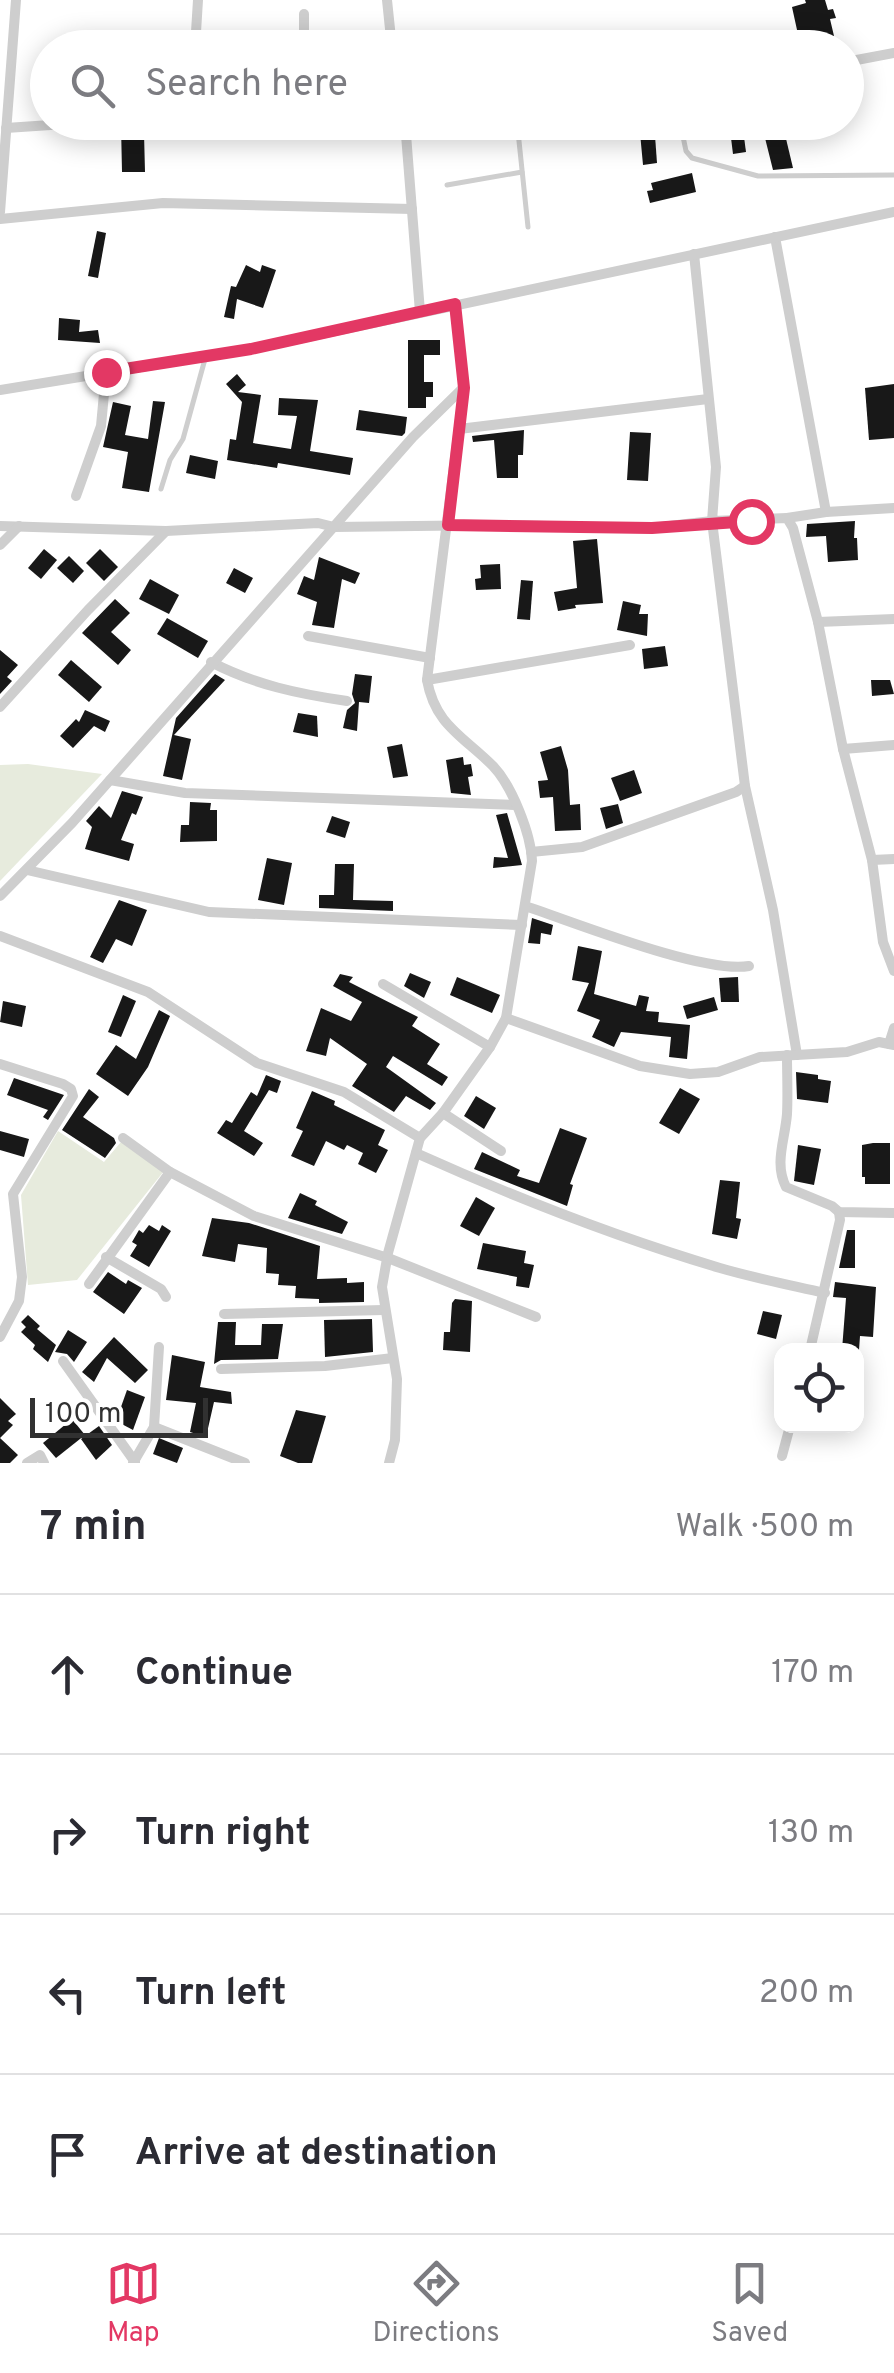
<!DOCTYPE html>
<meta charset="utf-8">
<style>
:root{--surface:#fff;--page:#f7f7f7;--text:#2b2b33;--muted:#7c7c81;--line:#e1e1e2;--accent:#e33864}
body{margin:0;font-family:Overpass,sans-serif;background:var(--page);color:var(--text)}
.controls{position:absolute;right:30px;bottom:30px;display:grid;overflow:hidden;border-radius:20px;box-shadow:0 5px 25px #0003}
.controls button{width:90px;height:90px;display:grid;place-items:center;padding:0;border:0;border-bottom:2px solid var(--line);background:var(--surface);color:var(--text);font:50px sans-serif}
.scale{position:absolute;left:30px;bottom:25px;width:178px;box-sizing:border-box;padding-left:10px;border:5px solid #313131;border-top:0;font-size:28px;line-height:35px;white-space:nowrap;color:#313131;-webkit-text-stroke:8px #fff;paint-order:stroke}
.stop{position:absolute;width:30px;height:30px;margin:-22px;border:8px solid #e33864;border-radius:50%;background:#fff}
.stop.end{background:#e33864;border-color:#fff;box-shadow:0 2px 10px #0008}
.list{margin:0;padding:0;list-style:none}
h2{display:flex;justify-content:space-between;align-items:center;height:130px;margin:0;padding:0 40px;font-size:42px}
h2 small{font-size:32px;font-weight:400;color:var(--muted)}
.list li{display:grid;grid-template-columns:65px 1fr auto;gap:30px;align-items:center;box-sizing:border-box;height:160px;padding:0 40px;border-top:2px solid var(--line)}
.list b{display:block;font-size:38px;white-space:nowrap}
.list em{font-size:32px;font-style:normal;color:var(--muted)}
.icon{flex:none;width:55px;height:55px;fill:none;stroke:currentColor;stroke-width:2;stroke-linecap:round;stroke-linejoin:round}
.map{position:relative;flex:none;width:894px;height:1463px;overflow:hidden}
.search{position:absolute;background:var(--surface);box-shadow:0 5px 25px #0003;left:30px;right:30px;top:30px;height:110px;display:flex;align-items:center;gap:25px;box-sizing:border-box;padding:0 35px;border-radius:55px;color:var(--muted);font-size:38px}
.sheet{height:770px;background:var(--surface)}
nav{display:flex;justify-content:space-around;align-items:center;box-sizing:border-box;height:140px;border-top:2px solid var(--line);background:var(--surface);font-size:28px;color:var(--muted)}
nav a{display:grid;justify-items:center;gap:5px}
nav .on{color:var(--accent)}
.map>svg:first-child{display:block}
</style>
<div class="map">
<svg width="894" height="1463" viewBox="0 0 894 1463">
<rect width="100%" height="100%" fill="#fff"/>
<g fill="#e7ebdd">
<polygon points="28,764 102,774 0,881 0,765"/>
<polygon points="58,1131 104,1162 121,1142 164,1171 77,1280 28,1285 21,1195"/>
</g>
<g fill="#181818">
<polygon points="805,0 825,0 828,10 833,9 836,18 830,19 834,36 813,41 812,36 799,39 792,7 806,3"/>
<polygon points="639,122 654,122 657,163 643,165"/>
<polygon points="729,122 742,122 746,152 733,154"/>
<polygon points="761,122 782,122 793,168 773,170"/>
<polygon points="121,125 137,125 137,133 144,133 145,172 122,172"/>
<polygon points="692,173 696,192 650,203 647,191 653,190 651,183"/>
<polygon points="97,231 106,233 98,278 88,276"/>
<polygon points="246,265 260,272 262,265 276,270 263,308 237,299 234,319 224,317 231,286 236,287"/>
<polygon points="59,318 80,320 79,332 98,330 100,343 58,340"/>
<polygon points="408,340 440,340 440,355 424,355 424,382 433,382 433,397 426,397 426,408 408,408"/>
<polygon points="237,374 246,385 238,392 261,395 253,443 291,449 297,416 278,415 279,398 318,400 310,451 353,458 350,475 278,463 277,468 227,460 230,439 236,440 242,402 226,384"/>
<polygon points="894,384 894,438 869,440 865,388"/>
<polygon points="153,401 165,402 149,492 122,488 128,452 103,447 113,402 131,406 125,435 148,439"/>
<polygon points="359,410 407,417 405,433 402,436 356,430"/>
<polygon points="524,430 523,455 518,455 518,478 497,478 494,440 473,442 472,436"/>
<polygon points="630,432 651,433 648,481 627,480"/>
<polygon points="190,455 218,461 215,479 186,473"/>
<polygon points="855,521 854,538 857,538 858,560 828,562 826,536 806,537 807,524"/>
<polygon points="597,539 603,603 575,605 576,608 558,611 554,592 577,588 573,541"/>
<polygon points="44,549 57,560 41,579 28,568"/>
<polygon points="100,549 118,567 104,581 86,563"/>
<polygon points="69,556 84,571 73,583 57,568"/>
<polygon points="319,557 360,573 355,584 342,579 334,628 312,625 317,602 297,594 304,576 314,580"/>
<polygon points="500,564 501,589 476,590 475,579 481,578 480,565"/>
<polygon points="234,568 253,578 245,593 226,583"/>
<polygon points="150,579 179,595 169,614 139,599"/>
<polygon points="521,580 533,581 530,620 517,619"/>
<polygon points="115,599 130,613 111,632 131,650 118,665 82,633"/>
<polygon points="623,601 641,605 639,614 648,614 647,636 617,630"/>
<polygon points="167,618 208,641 198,658 157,634"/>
<polygon points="665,646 668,666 644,669 642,649"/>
<polygon points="0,650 18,665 7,677 12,681 0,694"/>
<polygon points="71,660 102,687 89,702 58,675"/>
<polygon points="215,674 225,680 174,735 191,739 182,780 163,776 176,718"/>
<polygon points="355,674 372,676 369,703 359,702 357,731 343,728 347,710 355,703 352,694"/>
<polygon points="871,680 890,680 894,694 872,696"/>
<polygon points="85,710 110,721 105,732 94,726 73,748 60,736 76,719 79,722"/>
<polygon points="298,713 317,716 318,737 293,732"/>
<polygon points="402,744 408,776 393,778 387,747"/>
<polygon points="561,746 568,770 570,805 580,804 581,830 555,831 553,797 540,798 538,781 548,780 540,752"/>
<polygon points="463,757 464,765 471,764 473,776 468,777 471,795 451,793 446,760"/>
<polygon points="634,770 642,793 620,801 611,778"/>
<polygon points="122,791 143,797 136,815 132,813 121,840 134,844 129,861 85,849 92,827 86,821 99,806 111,818"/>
<polygon points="190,802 211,803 210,810 217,810 217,841 180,842 181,825 189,825"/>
<polygon points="618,804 623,823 606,829 600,808"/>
<polygon points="507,813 522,865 493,868 494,857 508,858 496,815"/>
<polygon points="332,816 350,822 345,838 326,832"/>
<polygon points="267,858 292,863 284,905 258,900"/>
<polygon points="335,864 354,864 353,900 393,901 393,911 319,908 319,895 334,895"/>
<polygon points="119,900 147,910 132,946 116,939 103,963 90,957"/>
<polygon points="532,918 553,925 551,935 541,933 540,944 528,943"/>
<polygon points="578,946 602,951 594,994 636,1006 639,995 649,997 646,1011 659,1012 658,1022 690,1025 687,1059 669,1057 671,1037 621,1032 614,1047 592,1037 600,1020 577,1011 589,983 572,980"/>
<polygon points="410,973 431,982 424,998 404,986"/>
<polygon points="340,974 353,977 349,982 418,1017 412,1026 440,1044 427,1064 448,1077 442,1086 393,1056 386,1067 436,1103 430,1110 406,1096 394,1112 352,1086 367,1064 330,1038 326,1056 306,1051 321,1008 351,1021 362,1002 333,986"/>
<polygon points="457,977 500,995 492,1013 450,995"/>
<polygon points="738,977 739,1002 721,1002 719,978"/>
<polygon points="123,995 136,1001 121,1037 108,1032"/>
<polygon points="714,997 718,1010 687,1019 683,1006"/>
<polygon points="3,1001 26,1006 22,1027 0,1022"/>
<polygon points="159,1010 170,1016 148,1067 128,1096 96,1074 116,1045 136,1059"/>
<polygon points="796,1072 818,1075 818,1079 831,1081 828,1103 797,1099"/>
<polygon points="266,1075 281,1081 277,1093 269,1090 244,1131 263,1143 254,1156 217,1133 226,1120 232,1123 251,1092 257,1096"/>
<polygon points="14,1078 64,1095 48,1120 43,1117 48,1110 7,1095"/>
<polygon points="680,1088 700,1099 679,1134 659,1123"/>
<polygon points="89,1089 99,1097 83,1117 114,1138 116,1143 105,1158 62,1130"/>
<polygon points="312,1091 335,1101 334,1105 385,1130 378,1145 388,1150 376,1173 358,1164 363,1153 347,1145 344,1150 326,1141 314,1166 291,1156 303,1131 296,1128"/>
<polygon points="476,1096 496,1108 484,1129 464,1116"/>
<polygon points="560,1128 587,1138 570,1184 573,1185 567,1206 474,1169 482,1152 520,1170 517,1176 539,1183"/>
<polygon points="0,1131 29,1139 24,1157 0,1150"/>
<polygon points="873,1143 890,1143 890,1184 865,1184 865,1177 862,1177 862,1145"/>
<polygon points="798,1145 821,1149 814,1185 794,1181"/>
<polygon points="720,1180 740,1182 736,1218 741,1219 737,1239 712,1234"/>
<polygon points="300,1193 317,1201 315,1205 348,1222 342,1234 288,1218"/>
<polygon points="476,1197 495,1208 479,1236 460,1226"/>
<polygon points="212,1218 249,1223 320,1246 317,1279 347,1278 347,1283 364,1282 364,1302 319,1303 319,1299 295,1298 296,1286 278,1285 279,1274 266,1273 267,1248 238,1244 235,1262 202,1256"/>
<polygon points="149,1225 159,1231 162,1225 171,1231 149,1267 130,1256 137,1245 132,1242 139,1230 143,1233"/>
<polygon points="847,1230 855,1230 855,1268 839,1268"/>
<polygon points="483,1243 526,1251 524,1263 534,1265 529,1288 516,1286 517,1277 477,1269"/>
<polygon points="108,1272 126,1284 128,1280 142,1288 124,1314 93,1292"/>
<polygon points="835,1282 876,1287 873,1337 860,1336 859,1350 842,1350 846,1298 833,1297"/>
<polygon points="455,1299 472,1301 470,1352 443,1350 444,1332 450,1332 452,1303"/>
<polygon points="763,1311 782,1315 776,1339 757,1334"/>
<polygon points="28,1315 40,1326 37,1329 56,1345 48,1362 33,1349 35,1345 21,1332 26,1327 21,1322"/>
<polygon points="372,1319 373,1352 325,1357 324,1320"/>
<polygon points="218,1322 236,1322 235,1345 261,1345 262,1324 283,1324 278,1359 221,1360 214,1364"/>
<polygon points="68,1330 87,1342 74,1362 67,1354 55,1352"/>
<polygon points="114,1337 148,1370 135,1383 107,1358 94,1382 82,1372"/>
<polygon points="172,1355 205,1362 200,1387 231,1392 232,1404 214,1402 206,1437 190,1432 196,1403 166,1400"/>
<polygon points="127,1390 145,1397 133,1430 116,1421"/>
<polygon points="0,1398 16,1414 8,1421 13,1425 0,1438 18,1455 10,1463 0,1463"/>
<polygon points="296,1410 326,1416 312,1463 298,1463 280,1456"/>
<polygon points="72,1419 85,1435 56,1458 43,1443"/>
<polygon points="99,1426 112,1445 96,1460 81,1439"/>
<polygon points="159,1438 183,1448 177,1463 153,1454"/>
</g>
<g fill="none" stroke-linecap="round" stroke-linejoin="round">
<g stroke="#cecece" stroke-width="5">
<polyline points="517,122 528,227"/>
<polyline points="680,122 686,151 692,158 758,176 894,175"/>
<polyline points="447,185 522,172"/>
<polyline points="161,489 170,460 183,439 205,359"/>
</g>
<g stroke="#cecece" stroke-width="10">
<polyline points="387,0 392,48"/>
<polyline points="304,14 304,48"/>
<polyline points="195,48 198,0"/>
<polyline points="846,62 894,53"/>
<polyline points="405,122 420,312"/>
<polyline points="6,128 95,122"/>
<polyline points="0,212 16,0"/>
<polyline points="0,219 163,203 412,209"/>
<polyline points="775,237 826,512"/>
<polyline points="694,254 716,467 712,521 787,518 793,528 818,622 843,749 872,860 883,942 894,971"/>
<polyline points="0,390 251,349 894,212"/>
<polyline points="459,429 708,399"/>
<polyline points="76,496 101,426 106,372"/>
<polyline points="787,518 826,512 894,508"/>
<polyline points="0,526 166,531 318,523 334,527 498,525 652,528 712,521 745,786 773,910 797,1055"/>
<polyline points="0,545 19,526"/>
<polyline points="818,622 894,619"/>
<polyline points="308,636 430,658"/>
<path d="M 211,662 C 255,685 299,694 347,701"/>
<polyline points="427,680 630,645"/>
<polyline points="0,707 88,610 166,531"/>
<polyline points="843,749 894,745"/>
<polyline points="110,780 185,793 515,805"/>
<polyline points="531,852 582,847 736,792 745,786"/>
<polyline points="872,860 894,859"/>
<polyline points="27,870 209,912 522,925"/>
<polyline points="0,896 72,823 413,437 464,387"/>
<path d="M 525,906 C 574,922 703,974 749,966"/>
<polyline points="0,936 148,992 257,1063 344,1092 420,1138"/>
<polyline points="383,984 490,1047"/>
<polyline points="506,1018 640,1066 690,1074 718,1072 760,1057 847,1052 879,1042 894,1045"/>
<polyline points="889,1044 894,1028"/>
<path d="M 787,1055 C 787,1075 788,1095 787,1114 C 785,1140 774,1163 786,1187 L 832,1206 L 839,1212 L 894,1213"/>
<polyline points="0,1064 63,1084 71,1089 73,1096 13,1194 22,1277 19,1301 0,1337"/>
<polyline points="443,1113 501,1151"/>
<polyline points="123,1138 170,1172 254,1216 388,1258 536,1317"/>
<path d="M 416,1153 C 514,1197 616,1237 720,1268 C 754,1278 790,1285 825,1293"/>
<polyline points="106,1257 161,1289 166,1297"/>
<polyline points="89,1284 170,1172"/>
<polyline points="224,1314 383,1310"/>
<polyline points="810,1350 840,1220 839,1212"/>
<polyline points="63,1361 135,1462"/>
<polyline points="221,1369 325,1366 393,1358"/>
<polyline points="154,1427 245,1463"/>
<polyline points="782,1456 790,1426"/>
<polyline points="27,1463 40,1455 44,1463"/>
<polyline points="133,1463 154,1427 159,1347"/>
<path d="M 389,1463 L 395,1440 L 397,1379 L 382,1287 L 388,1253 L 420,1138 L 443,1113 L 490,1047 L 506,1018 L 532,861 C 531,834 512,786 493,766 C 463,736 435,725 427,680 L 464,387 L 455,304"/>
</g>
</g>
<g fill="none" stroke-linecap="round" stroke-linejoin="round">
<polyline stroke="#e33864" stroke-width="12" points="106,372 251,349 455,304 464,388 448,525 652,528 751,521"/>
</g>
</svg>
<div class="controls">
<button><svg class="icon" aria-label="locate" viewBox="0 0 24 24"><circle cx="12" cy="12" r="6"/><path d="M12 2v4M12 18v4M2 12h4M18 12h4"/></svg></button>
</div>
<div class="scale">100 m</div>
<div class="stop" style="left:751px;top:521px"></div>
<div class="stop end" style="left:106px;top:372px"></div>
<div class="search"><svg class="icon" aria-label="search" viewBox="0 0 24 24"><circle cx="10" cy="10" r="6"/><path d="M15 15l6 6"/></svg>Search here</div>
</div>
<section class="sheet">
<h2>7 min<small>Walk · 500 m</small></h2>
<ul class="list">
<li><svg class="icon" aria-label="ahead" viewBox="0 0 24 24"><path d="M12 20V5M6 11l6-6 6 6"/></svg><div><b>Continue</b></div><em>170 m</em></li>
<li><svg class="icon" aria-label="right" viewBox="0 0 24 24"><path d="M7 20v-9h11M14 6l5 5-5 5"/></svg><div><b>Turn right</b></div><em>130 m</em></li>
<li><svg class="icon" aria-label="left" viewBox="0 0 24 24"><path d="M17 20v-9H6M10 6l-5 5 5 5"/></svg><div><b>Turn left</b></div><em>200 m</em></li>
<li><svg class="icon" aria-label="arrive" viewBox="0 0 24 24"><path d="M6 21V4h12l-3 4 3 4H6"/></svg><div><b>Arrive at destination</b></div></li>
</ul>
</section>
<nav>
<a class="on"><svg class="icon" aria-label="map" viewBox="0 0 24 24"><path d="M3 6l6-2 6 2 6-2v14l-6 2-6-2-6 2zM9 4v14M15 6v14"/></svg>Map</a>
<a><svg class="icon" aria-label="directions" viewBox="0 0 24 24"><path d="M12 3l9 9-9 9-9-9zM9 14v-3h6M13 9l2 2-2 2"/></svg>Directions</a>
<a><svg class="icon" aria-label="saved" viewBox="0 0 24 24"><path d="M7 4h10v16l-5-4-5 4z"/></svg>Saved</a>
</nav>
